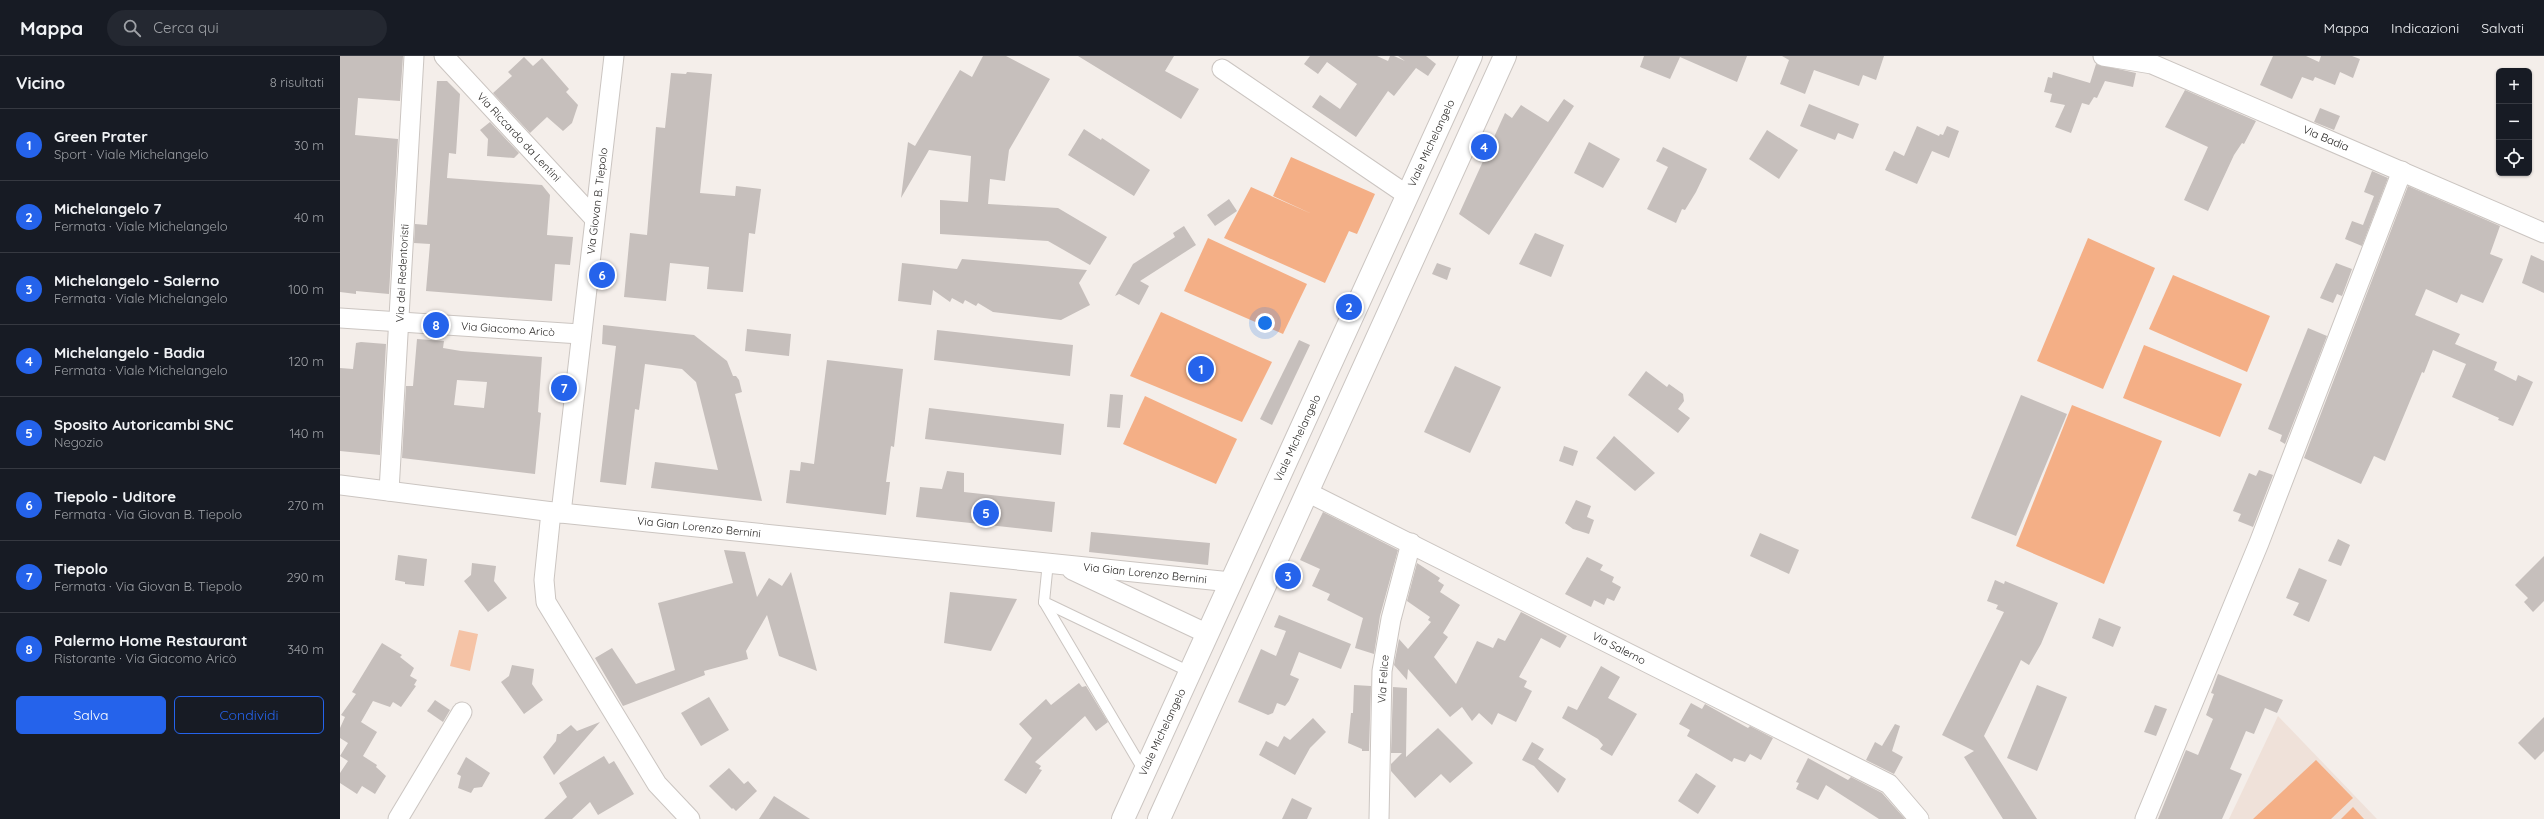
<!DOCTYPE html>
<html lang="it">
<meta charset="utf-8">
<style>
:root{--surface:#171b24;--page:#242831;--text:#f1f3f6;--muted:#9ea1a6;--line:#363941;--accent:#2563eb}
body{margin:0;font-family:Quicksand,sans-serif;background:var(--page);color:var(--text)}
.controls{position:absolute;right:12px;top:12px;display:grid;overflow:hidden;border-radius:6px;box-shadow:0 1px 3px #0004}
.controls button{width:36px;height:36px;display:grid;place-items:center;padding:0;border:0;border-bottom:1px solid var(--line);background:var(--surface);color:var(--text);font:20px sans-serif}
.you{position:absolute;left:925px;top:267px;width:14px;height:14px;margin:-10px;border:3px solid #fff;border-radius:50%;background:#1a73e8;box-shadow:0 0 0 6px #1a73e833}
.badge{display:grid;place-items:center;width:26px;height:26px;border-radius:50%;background:var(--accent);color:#fff;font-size:13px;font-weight:700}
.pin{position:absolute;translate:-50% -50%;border:2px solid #fff;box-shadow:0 1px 4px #0006}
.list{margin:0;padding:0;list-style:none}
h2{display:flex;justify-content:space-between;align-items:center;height:52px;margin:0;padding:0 16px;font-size:17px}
h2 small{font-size:13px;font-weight:400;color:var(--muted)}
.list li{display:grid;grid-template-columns:26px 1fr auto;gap:12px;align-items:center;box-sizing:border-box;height:72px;padding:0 16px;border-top:1px solid var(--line)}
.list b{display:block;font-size:15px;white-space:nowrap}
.list p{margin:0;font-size:13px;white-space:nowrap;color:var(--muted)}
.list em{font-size:13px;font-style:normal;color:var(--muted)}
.actions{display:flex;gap:8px;padding:12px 16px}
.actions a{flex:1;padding:9px 0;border:1px solid var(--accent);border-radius:6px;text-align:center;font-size:14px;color:var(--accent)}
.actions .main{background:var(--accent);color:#fff}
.icon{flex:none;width:22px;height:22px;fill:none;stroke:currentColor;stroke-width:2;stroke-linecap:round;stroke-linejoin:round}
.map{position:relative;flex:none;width:2204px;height:763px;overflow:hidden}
header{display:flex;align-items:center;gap:24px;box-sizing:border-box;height:56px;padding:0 20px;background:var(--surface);border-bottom:1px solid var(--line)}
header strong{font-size:19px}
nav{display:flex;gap:22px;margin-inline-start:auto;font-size:14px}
.search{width:280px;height:36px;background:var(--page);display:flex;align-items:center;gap:10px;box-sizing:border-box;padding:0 14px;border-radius:22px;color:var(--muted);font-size:15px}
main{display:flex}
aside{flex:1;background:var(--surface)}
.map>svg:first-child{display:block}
</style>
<header>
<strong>Mappa</strong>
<div class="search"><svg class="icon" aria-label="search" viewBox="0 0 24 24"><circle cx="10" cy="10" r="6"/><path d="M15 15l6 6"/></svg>Cerca qui</div>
<nav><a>Mappa</a><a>Indicazioni</a><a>Salvati</a></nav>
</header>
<main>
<aside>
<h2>Vicino<small>8 risultati</small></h2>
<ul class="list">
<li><span class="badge">1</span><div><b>Green Prater</b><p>Sport · Viale Michelangelo</p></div><em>30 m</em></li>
<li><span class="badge">2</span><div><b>Michelangelo 7</b><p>Fermata · Viale Michelangelo</p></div><em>40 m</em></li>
<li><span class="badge">3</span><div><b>Michelangelo - Salerno</b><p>Fermata · Viale Michelangelo</p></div><em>100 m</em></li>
<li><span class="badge">4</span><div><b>Michelangelo - Badia</b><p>Fermata · Viale Michelangelo</p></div><em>120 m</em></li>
<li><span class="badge">5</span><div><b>Sposito Autoricambi SNC</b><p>Negozio</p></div><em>140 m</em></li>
<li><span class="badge">6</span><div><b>Tiepolo - Uditore</b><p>Fermata · Via Giovan B. Tiepolo</p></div><em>270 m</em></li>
<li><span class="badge">7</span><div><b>Tiepolo</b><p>Fermata · Via Giovan B. Tiepolo</p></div><em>290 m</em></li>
<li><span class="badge">8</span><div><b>Palermo Home Restaurant</b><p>Ristorante · Via Giacomo Aricò</p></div><em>340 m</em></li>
</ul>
<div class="actions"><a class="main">Salva</a><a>Condividi</a></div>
</aside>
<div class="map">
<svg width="2204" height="763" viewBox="0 0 2204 763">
<rect width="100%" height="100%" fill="#f4eeea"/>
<polygon fill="#efe1d9" points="1938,660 2037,763 1889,763"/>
<g fill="#f4af86">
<polygon points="951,101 1035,138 1017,178 1009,175 985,227 884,182 911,131 972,158 933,140"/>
<polygon points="868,182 967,228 943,278 844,235"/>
<polygon points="1748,182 1815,212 1763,333 1697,305"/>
<polygon points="1833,219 1930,260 1907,316 1809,273"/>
<polygon points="821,256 932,306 902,366 790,320"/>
<polygon points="1804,289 1902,328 1880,381 1783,342"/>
<polygon points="805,340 897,383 876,428 783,388"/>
<polygon points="1732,349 1822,385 1764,528 1676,490"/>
<polygon points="1976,704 2013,742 1991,763 1913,763"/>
<polygon points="2013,751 2024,763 2001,763"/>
</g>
<polygon fill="#f5c3a6" points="119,574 138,578 130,615 110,610"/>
<g fill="#c6bfbc" fill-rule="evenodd">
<polygon points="0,0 63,0 60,45 18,42 15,79 58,83 49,238 16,235 16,238 0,236"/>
<polygon points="643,0 666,0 710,23 669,94 665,125 650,123 648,148 718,152 767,181 750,209 708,185 600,178 600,144 628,146 631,100 589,94 561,142 568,86 575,90 620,14 632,21"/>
<polygon points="738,0 834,0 825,15 859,33 841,63"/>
<polygon points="970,0 1037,0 1048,5 1050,0 1054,0 1065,5 1058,0 1086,0 1096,8 1088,20 1076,12 1054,40 1048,35 1016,81 972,51 980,39 1000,53 1017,28 987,6 978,18 964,8"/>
<polygon points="1304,0 1407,0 1397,26 1340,1 1330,23 1300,11"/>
<polygon points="1442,0 1544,0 1536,24 1523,19 1519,30 1474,14 1465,38 1440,28 1449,4"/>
<polygon points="1933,0 1966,0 1979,6 1981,0 2012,0 2020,3 2013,22 2000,16 1995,29 1975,21 1973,25 1962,21 1952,43 1920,29"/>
<polygon points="184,1 193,10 202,2 229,33 226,36 238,49 232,67 223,75 207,61 190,77 153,37 172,20 168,16"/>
<polygon points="1756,8 1796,17 1793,31 1765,25 1757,42 1754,41 1749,49 1742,47 1731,77 1715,71 1725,49 1710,46 1712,38 1704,36 1708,21 1712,22 1713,16 1750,27"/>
<polygon points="347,16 372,18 360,137 395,140 396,130 421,133 415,178 409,177 403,236 367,233 369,211 330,207 326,245 284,241 290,177 307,179 316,71 325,72 331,17 346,18"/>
<polygon points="97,25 107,25 120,38 116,98 109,97 107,122 202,129 210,139 207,179 233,181 230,209 215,208 212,245 86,235 90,188 74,187 75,168 87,169"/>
<polygon points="1845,34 1916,65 1904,88 1902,87 1894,99 1868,155 1844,144 1868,91 1825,71"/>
<polygon points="1224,43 1234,50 1149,179 1119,158 1165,57 1172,62 1181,49 1208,66"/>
<polygon points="1469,48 1519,68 1513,83 1498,77 1495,84 1460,70"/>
<polygon points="1980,52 2000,60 1994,74 1974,66"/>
<polygon points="150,66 179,97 174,102 147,100 148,83 140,74"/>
<polygon points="1577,70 1599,80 1600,78 1603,79 1607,70 1619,75 1609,102 1592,95 1577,128 1545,114 1554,95 1564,100"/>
<polygon points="744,73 761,84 762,82 810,114 794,140 728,99"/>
<polygon points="1427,74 1458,94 1439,123 1409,103"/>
<polygon points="1249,86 1280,103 1263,132 1234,117"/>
<polygon points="1323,91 1367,113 1356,136 1345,154 1342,153 1336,167 1307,153 1328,111 1316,105"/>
<polygon points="2032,115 2048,122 2022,190 2005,183 2012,165 2023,169 2034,140 2024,136"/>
<polygon points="2068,130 2160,170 2150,198 2163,203 2143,247 2121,238 2117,247 2086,233 2075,259 2120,278 2115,288 2157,306 2154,314 2176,325 2178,319 2193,326 2173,370 2158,364 2159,362 2112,341 2126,308 2093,294 2084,317 2082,316 2045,405 2034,400 2021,428 1964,402"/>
<polygon points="889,143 897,155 875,170 867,159"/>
<polygon points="844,170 856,189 800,225 809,230 799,249 779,238 775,240 793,208 835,181 833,177"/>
<polygon points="1195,177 1224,189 1211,221 1179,208"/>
<polygon points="2191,199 2204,205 2204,237 2182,227"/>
<polygon points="622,203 747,214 739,227 750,249 721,264 653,256 638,247 636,250 625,244 623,248 612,242 610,246 593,234 591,249 558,245 562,207 617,213"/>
<polygon points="1097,207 1111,212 1107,224 1092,218"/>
<polygon points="1996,207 2012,213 2002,240 1997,238 1993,247 1980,242"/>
<polygon points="263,269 354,279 387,305 393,320 396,320 399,324 402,336 395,338 422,445 311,432 315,406 378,414 356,326 342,313 305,308 299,354 295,353 286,429 260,426 276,290 262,288"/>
<polygon points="1968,272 1987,280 1945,388 1940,385 1942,379 1928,373"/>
<polygon points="407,273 451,278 449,300 405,295"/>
<polygon points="597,274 733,289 730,320 594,304"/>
<path d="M 77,283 L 104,285 L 103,292 L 121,295 L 202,301 L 198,356 L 201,357 L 195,418 L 62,402 L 66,330 L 73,330 ZM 117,324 L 147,326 L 144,352 L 114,349 Z"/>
<polygon points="959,284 970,289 932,369 920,363"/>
<polygon points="21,286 46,288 40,399 0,395 0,312 13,313 16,287"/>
<polygon points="487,304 563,313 554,391 551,390 546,426 550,426 546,459 446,447 450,414 460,415 461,406 474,408"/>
<polygon points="1115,310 1161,331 1130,397 1084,376"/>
<polygon points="1306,315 1327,331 1329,328 1343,338 1344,345 1338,353 1350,362 1338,377 1288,339"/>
<polygon points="770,338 783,339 780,372 767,371"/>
<polygon points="1681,339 1727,358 1676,480 1631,462"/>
<polygon points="589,352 724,368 721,399 585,383"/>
<polygon points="1274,380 1315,417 1295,435 1256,402"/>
<polygon points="1224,390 1238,395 1233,410 1219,405"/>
<polygon points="1919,414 1933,419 1913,471 1898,465 1901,458 1893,455 1909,417 1916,420"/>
<polygon points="607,415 624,417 624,436 715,446 712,476 576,461 580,431 602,433"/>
<polygon points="1236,444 1251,450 1247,461 1254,464 1249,478 1233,473 1225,467"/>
<polygon points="983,456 1058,494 1040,560 1034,598 1015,592 1023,562 987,544 990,538 972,530 980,513 960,504"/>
<polygon points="751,476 870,487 868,509 749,496"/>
<polygon points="1420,477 1459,494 1449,518 1410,500"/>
<polygon points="1998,483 2010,489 2001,510 1988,505"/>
<polygon points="384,494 405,496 417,541 429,522 442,530 451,516 477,615 439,600 427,559 406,595 408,603 364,615 365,619 283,650 255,602 272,592 296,628 335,614 318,547 393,527"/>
<polygon points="58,499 87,503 84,530 65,528 65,526 55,524"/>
<polygon points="2204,500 2204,545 2193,556 2184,546 2188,542 2175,529"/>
<polygon points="1247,501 1263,509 1260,514 1274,521 1272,526 1281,531 1274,545 1267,542 1264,549 1254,544 1251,551 1225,538"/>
<polygon points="132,507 156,510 154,525 167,542 148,556 124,525 131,519"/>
<polygon points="1077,507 1100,522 1098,525 1104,529 1100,536 1120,549 1103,577 1108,581 1094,601 1116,628 1137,585 1153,592 1158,582 1165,585 1181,556 1227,580 1220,592 1201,582 1179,621 1187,625 1184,631 1192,635 1176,666 1158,657 1152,669 1139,657 1132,665 1122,651 1110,661 1068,613 1067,624 1054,609 1059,583 1068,593 1091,566 1088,564 1090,561 1067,545"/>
<polygon points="1959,512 1987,524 1969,566 1953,559 1959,547 1946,542"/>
<polygon points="1655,524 1664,528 1665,525 1718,547 1701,588 1689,609 1681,604 1644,680 1697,763 1663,763 1624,701 1634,695 1602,679 1664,556 1656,553 1658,549 1647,545"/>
<polygon points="610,536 677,543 651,595 604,587"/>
<polygon points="939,559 1011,588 1001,613 959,596 950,619 959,623 949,645 945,650 937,647 933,657 928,659 898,646 921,593 936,600 946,575 934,571"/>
<polygon points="1759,562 1781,571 1773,591 1752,582"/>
<polygon points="42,587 62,599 60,601 74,612 70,620 77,624 74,629 76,630 61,651 53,646 50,651 33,645 21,666 37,676 23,700 37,709 36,711 46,720 35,738 22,730 17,738 0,727 0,717 8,705 0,700 8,687 0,682 0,672 5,661 1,659 16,638 12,636"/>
<polygon points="172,609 194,613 192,628 203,644 184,658 161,626 169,620"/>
<polygon points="1261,610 1280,621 1268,642 1297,658 1272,700 1260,693 1263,689 1258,683 1222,662 1228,650 1237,654"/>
<polygon points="1878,618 1943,644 1937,657 1925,652 1914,678 1906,675 1890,713 1902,718 1882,763 1818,763 1846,694 1858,699 1873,663 1866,659 1874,638 1871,637"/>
<polygon points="739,627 742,631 746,630 768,666 756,675 745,660 695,706 701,710 699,713 702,714 686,738 664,724 692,682 679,668 706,643 711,649"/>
<polygon points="1014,629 1031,630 1029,695 1022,695 1022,693 1008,687 1011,657 1013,657"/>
<polygon points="1697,629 1727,641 1697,715 1667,702"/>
<polygon points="1053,631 1067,632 1066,701 1098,672 1133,707 1110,727 1101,718 1075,742 1051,715 1051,708 1062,697 1051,697"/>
<polygon points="369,641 389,674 361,690 341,657"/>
<polygon points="95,644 110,654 103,666 87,655"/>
<polygon points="1351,647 1362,653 1365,648 1408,672 1410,670 1433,682 1421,704 1410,698 1405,706 1394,702 1392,706 1347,680 1350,674 1339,668"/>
<polygon points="1815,649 1827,653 1816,680 1804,676"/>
<polygon points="2204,661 2204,695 2195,704 2178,687"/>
<polygon points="973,662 986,676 970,692 955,719 919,699 926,685 938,691 944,680 950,684"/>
<polygon points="260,666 214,719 203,701 216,685 217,678 220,678 231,669 237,675"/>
<polygon points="1555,668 1560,670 1552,695 1563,701 1554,718 1526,704 1535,686 1542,690"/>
<polygon points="1192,686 1204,693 1198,703 1226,723 1218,737 1194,710 1182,704"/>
<polygon points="264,700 269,708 274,705 294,738 258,759 250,746 232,763 204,763 227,741 219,727"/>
<polygon points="126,701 150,717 142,731 134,732 131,737 118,732 121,720 117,718"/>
<polygon points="1468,702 1508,724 1511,721 1542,737 1565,763 1539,763 1486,729 1478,744 1456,733 1459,727 1456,726"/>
<polygon points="389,712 404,728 408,725 417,735 396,755 393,752 392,753 369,730"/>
<polygon points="1356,717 1376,730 1358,758 1338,745"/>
<polygon points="434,740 470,763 419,763"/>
<polygon points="952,742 972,752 967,763 942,763"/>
</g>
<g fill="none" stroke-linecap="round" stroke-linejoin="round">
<g stroke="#cbc5c1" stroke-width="12">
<g id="lane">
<polyline points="708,506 704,546 850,616"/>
<polyline points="704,546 804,715"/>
</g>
</g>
<g stroke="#cbc5c1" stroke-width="21">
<g id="street">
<polyline points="104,0 254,162"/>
<polyline points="1763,0 1812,8 2204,177"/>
<polyline points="882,13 1067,139"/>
<polyline points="0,262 240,278"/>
<polyline points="0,429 221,457 891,526"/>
<polyline points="49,435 74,0"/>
<polyline points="967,436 1549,728 1579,763"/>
<polyline points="211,456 204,524 206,546 317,728 350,763"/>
<polyline points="221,457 274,0"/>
<polyline points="732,514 868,578"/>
<polyline points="58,763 122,656"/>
<polyline points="1039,763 1042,615 1051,563 1071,487"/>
<polyline points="1805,763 1919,487 2062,115"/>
</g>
</g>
<g stroke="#cbc5c1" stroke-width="24">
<g id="secondary">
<polyline points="783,763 1131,0"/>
<polyline points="819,763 1165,0"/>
</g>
</g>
<use href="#lane" stroke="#fff" stroke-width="10"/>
<use href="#street" stroke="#fff" stroke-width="19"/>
<use href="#secondary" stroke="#fff" stroke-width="22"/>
</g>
<g text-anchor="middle" stroke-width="3.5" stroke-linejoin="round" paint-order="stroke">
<g font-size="11" fill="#272523" stroke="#fff">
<text transform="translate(179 81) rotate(47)" y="4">Via Riccardo da Lentini</text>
<text transform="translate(1986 82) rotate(23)" y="4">Via Badia</text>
<text transform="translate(1091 87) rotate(-65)" y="4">Viale Michelangelo</text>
<text transform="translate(257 145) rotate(-83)" y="4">Via Giovan B. Tiepolo</text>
<text transform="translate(62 217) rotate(-87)" y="4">Via dei Redentoristi</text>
<text transform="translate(168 273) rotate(4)" y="4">Via Giacomo Aricò</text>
<text transform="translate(957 382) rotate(-65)" y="4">Viale Michelangelo</text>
<text transform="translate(359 471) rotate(6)" y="4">Via Gian Lorenzo Bernini</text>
<text transform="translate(805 517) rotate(6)" y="4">Via Gian Lorenzo Bernini</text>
<text transform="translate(1279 592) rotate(27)" y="4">Via Salerno</text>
<text transform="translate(1043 623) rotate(-86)" y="4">Via Felice</text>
<text transform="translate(822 676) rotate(-65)" y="4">Viale Michelangelo</text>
</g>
</g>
</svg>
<div class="controls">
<button>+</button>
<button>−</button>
<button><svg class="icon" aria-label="locate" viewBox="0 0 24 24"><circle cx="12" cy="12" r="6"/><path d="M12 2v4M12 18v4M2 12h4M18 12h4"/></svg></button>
</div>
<div class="you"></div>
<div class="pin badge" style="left:861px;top:313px">1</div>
<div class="pin badge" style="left:1009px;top:251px">2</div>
<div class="pin badge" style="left:948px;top:520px">3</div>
<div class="pin badge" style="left:1144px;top:91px">4</div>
<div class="pin badge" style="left:646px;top:457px">5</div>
<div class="pin badge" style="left:262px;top:219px">6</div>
<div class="pin badge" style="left:224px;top:332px">7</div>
<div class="pin badge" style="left:96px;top:269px">8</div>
</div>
</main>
